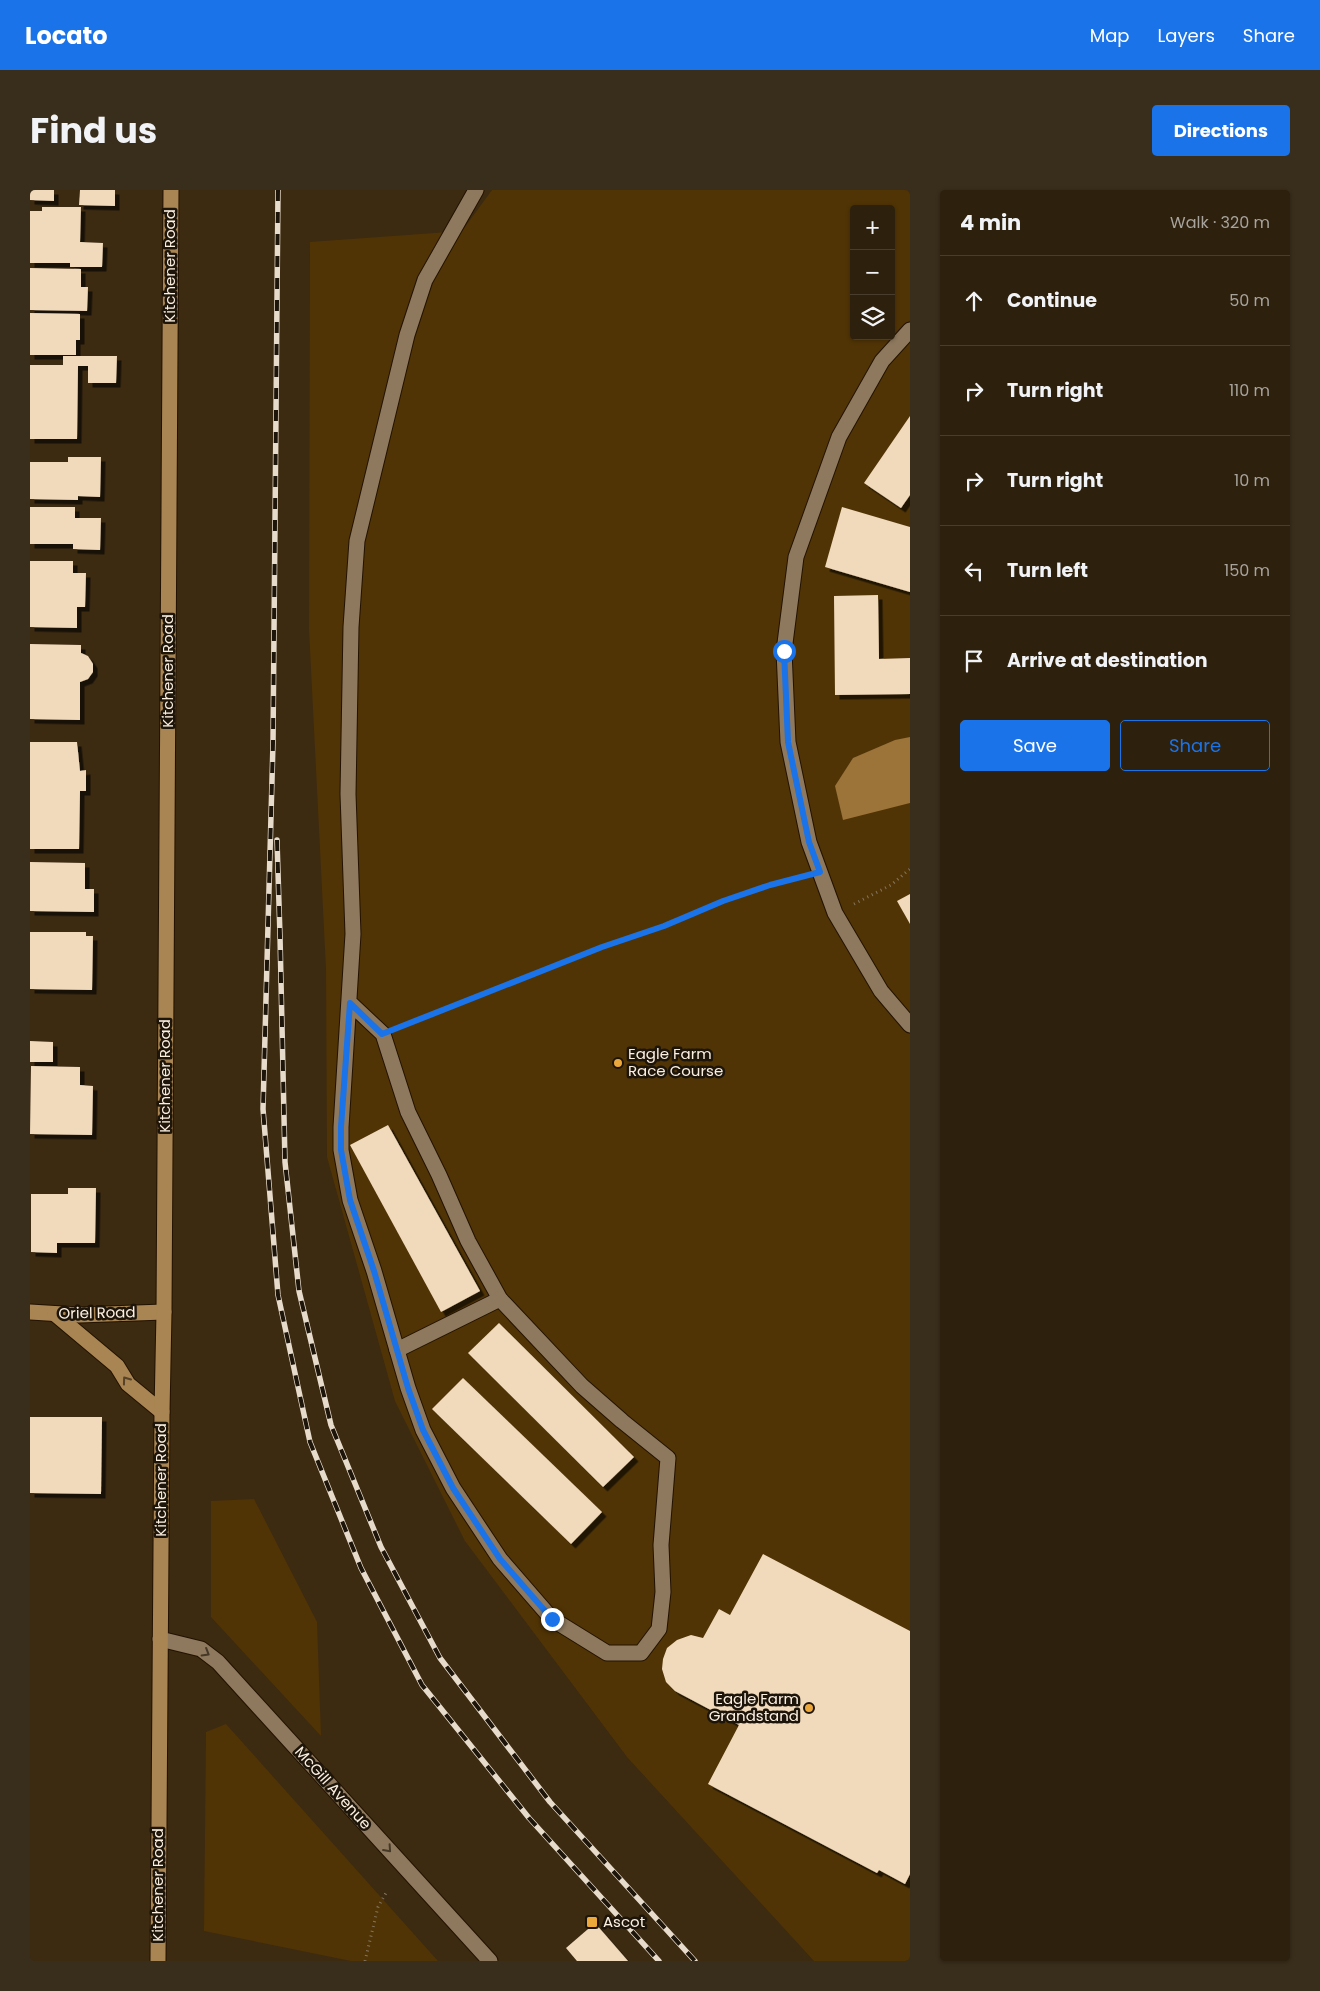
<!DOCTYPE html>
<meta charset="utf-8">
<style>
:root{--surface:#2d200d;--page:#392d1b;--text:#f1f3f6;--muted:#a7a39d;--line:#483e2e;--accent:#1a73e8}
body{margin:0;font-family:Poppins,sans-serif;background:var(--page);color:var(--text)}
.controls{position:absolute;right:15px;top:15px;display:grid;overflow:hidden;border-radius:5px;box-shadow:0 1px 4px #0004}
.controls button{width:45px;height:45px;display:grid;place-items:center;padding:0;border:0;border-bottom:1px solid var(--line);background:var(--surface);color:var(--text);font:25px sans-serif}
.stop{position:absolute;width:15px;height:15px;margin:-11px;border:4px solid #1a73e8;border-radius:50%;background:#fff}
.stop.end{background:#1a73e8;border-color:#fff;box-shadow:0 1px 5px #0008}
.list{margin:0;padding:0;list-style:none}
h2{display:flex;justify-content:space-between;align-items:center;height:65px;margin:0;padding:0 20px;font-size:21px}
h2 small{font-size:16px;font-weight:400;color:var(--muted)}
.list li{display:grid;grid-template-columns:32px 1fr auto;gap:15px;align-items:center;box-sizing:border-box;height:90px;padding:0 20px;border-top:1px solid var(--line)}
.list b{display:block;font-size:19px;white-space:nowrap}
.list em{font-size:16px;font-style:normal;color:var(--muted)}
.actions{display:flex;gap:10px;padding:15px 20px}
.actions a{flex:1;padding:11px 0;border:1px solid var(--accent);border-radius:5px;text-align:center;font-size:18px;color:var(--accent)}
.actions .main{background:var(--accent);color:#fff}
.icon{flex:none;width:28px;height:28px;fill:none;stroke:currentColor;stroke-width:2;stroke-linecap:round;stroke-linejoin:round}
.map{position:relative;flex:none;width:880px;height:1771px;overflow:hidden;border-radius:5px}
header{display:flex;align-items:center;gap:30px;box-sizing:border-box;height:70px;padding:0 25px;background:var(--accent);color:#fff}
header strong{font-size:24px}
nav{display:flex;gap:28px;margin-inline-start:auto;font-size:18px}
.intro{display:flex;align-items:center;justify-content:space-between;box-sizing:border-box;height:120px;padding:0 30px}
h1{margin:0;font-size:35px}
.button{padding:12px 22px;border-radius:5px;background:var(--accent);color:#fff;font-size:18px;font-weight:700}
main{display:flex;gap:30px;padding:0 30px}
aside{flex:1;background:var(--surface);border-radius:5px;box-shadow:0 1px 4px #0004}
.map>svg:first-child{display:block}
</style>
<header>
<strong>Locato</strong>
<nav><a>Map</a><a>Layers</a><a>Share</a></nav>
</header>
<div class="intro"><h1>Find us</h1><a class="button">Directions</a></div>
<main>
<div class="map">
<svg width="880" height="1771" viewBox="0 0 880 1771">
<defs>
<filter id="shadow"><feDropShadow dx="4.5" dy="4.5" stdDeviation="0" flood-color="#0009"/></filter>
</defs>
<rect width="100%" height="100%" fill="#3c2a11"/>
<g fill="#503405" fill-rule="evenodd">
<path d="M 462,0 L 880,0 L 880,1771 L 784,1771 L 597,1567 L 435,1351 L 365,1211 L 297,967 L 296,779 L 279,439 L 280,52 L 432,41 ZM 824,19 L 861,19 L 861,146 L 824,146 Z"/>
<polygon points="224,1309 287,1432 291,1546 181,1427 181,1311"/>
<polygon points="196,1534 408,1771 321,1771 174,1741 176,1542"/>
</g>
<polygon fill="#9c7339" points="880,547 880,613 813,630 805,596 823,568 865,550"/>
<g fill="#f1dabc" filter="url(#shadow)">
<polygon points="0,0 24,0 24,11 0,10"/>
<polygon points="50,0 85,0 85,16 49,15"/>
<polygon points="12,17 51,17 50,52 73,53 72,77 40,77 40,73 0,73 0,21 12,21"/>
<polygon points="0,78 51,79 51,97 58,97 57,121 0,120"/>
<polygon points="0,123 50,124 50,150 46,150 46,165 0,165"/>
<polygon points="33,166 87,166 86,193 58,193 58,176 48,176 47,249 0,249 0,175 33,175"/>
<polygon points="880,226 880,305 871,318 834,293"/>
<polygon points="38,267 71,267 70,307 48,306 48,310 0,309 0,272 38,272"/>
<polygon points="0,317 45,317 45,328 71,328 70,360 43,359 43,354 0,354"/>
<polygon points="812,317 880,337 880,402 795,377"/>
<polygon points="0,371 43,371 43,383 56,383 55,417 47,417 47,438 0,437"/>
<polygon points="848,405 849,469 880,468 880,504 805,505 804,406"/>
<polygon points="0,454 51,455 51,463 58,466 63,474 63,482 58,489 50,492 50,530 0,529"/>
<polygon points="0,552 47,552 50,581 56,580 56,601 50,601 49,659 0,659"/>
<polygon points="0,672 55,673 55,699 64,699 64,722 0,721"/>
<polygon points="880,704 880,734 867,711"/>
<polygon points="0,742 56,742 56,746 63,746 62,800 0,799"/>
<polygon points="0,851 23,852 23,872 0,872"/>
<polygon points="1,876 50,877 50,895 63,896 62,945 0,944"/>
<polygon points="358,935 450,1101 411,1122 320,955"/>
<polygon points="38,998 66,998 65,1053 27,1053 27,1063 1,1062 1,1004 38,1004"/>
<polygon points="469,1133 604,1267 573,1297 438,1163"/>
<polygon points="433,1188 572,1322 541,1354 402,1219"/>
<polygon points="0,1227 72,1227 71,1304 0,1303"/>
<polygon points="733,1364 880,1441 880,1684 875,1694 849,1680 847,1683 678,1594 709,1535 645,1501 636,1492 632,1479 633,1469 637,1458 647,1450 661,1445 673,1448 689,1419 700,1425"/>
<polygon points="565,1733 598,1771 547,1771 536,1758"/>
</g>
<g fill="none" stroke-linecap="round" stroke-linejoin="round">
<g stroke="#231200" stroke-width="17">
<g id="lane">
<polyline points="880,140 852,171 809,247 766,367 754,461 758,552 779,652 805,723 851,801 880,835"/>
<polyline points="320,813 353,844 378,922 409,985 438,1051 470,1109 552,1196 592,1231 638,1268 631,1355 633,1402 629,1439 611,1463 577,1463 522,1429 470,1369 423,1298 393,1240 378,1198 344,1081 320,1010 311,960 311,937 323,744 318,604 321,437 327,351 377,145 395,90 446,0"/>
<polyline points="367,1160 470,1109"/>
</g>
</g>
<g stroke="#231200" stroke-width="17">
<polyline id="street" points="130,1449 171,1459 188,1472 460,1771"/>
</g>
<g stroke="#231200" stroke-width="17">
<g id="secondary">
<polyline points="0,1122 49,1125 134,1122"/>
<polyline points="25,1124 87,1176 98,1194 132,1222"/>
<polyline points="128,1771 132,1222 134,1122 141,0"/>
</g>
</g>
<g stroke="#84755f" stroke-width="3" stroke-dasharray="1 4" stroke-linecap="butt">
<polyline points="824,714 861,695 880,679"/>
<polyline points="374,836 572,757 634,736 693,711 740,695 768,688"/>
<polyline points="335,1771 348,1717 356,1703"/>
</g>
<use href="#lane" stroke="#8e795e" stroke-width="15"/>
<use href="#street" stroke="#8e795e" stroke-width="15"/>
<use href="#secondary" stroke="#a88552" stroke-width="15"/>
<g stroke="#e7dbcb" stroke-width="5.5">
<g id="rail">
<polyline points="248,0 243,553 233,919 248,1105 280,1252 331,1378 392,1495 499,1628 629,1771"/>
<polyline points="247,650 250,746 255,972 269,1101 301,1235 351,1357 410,1468 520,1612 665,1771"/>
</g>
</g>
<use href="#rail" stroke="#1d150a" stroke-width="4" stroke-dasharray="11" stroke-linecap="butt"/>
</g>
<defs><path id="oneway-chevron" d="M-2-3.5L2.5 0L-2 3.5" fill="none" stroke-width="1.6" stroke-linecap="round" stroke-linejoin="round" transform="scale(1.25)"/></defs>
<use stroke="#554227" href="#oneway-chevron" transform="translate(96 1190) rotate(-126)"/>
<g stroke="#453827">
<use href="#oneway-chevron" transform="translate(176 1463) rotate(31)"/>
<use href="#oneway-chevron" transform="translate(358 1659) rotate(48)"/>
</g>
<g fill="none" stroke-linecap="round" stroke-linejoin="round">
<polyline stroke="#1a73e8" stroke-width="6" points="522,1429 470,1369 423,1298 393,1240 378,1198 344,1081 320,1010 311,960 311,937 320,813 352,844 572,757 634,736 693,711 740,695 790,682 779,652 758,552 754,461"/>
</g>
<g fill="#eda83c" stroke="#1d150a" stroke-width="2">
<circle cx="588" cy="873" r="5"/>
<circle cx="779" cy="1518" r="5"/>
<rect x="556" y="1726" width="12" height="12" rx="2.5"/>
</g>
<g text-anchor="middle" stroke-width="5" stroke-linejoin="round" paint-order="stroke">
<g font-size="15" fill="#fcf0e1" stroke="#1d150a">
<text transform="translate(140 76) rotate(-90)" y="5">Kitchener Road</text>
<text transform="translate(138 481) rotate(-90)" y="5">Kitchener Road</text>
<text transform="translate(135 886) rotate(-90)" y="5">Kitchener Road</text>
<text transform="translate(67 1123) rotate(-1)" y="5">Oriel Road</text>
<text transform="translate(131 1290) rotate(-90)" y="5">Kitchener Road</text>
<text transform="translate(303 1598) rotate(48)" y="5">McGill Avenue</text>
<text transform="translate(128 1695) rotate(-90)" y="5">Kitchener Road</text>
</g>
<g font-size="15" fill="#fcf0e1" stroke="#1d150a" text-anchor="start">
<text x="598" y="869">Eagle Farm<tspan x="598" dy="17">Race Course</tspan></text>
<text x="769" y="1514" text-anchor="end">Eagle Farm<tspan x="769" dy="17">Grandstand</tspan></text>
<text x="573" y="1737">Ascot</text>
</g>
</g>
</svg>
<div class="controls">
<button>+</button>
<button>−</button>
<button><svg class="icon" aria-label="layers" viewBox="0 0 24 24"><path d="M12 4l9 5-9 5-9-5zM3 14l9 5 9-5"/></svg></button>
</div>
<div class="stop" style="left:754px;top:461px"></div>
<div class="stop end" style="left:522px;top:1429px"></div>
</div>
<aside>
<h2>4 min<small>Walk · 320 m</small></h2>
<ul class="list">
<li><svg class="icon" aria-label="ahead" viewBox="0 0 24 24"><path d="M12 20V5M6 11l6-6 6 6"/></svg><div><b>Continue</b></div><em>50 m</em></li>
<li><svg class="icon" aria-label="right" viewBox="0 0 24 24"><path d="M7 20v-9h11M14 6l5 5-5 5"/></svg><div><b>Turn right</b></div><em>110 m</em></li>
<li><svg class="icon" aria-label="right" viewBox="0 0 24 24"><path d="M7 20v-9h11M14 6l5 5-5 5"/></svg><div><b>Turn right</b></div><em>10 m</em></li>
<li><svg class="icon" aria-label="left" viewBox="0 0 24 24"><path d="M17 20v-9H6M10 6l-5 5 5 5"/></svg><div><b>Turn left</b></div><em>150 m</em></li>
<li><svg class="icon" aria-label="arrive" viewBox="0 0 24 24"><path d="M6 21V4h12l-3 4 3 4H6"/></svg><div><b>Arrive at destination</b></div></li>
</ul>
<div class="actions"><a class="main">Save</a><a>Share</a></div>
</aside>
</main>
